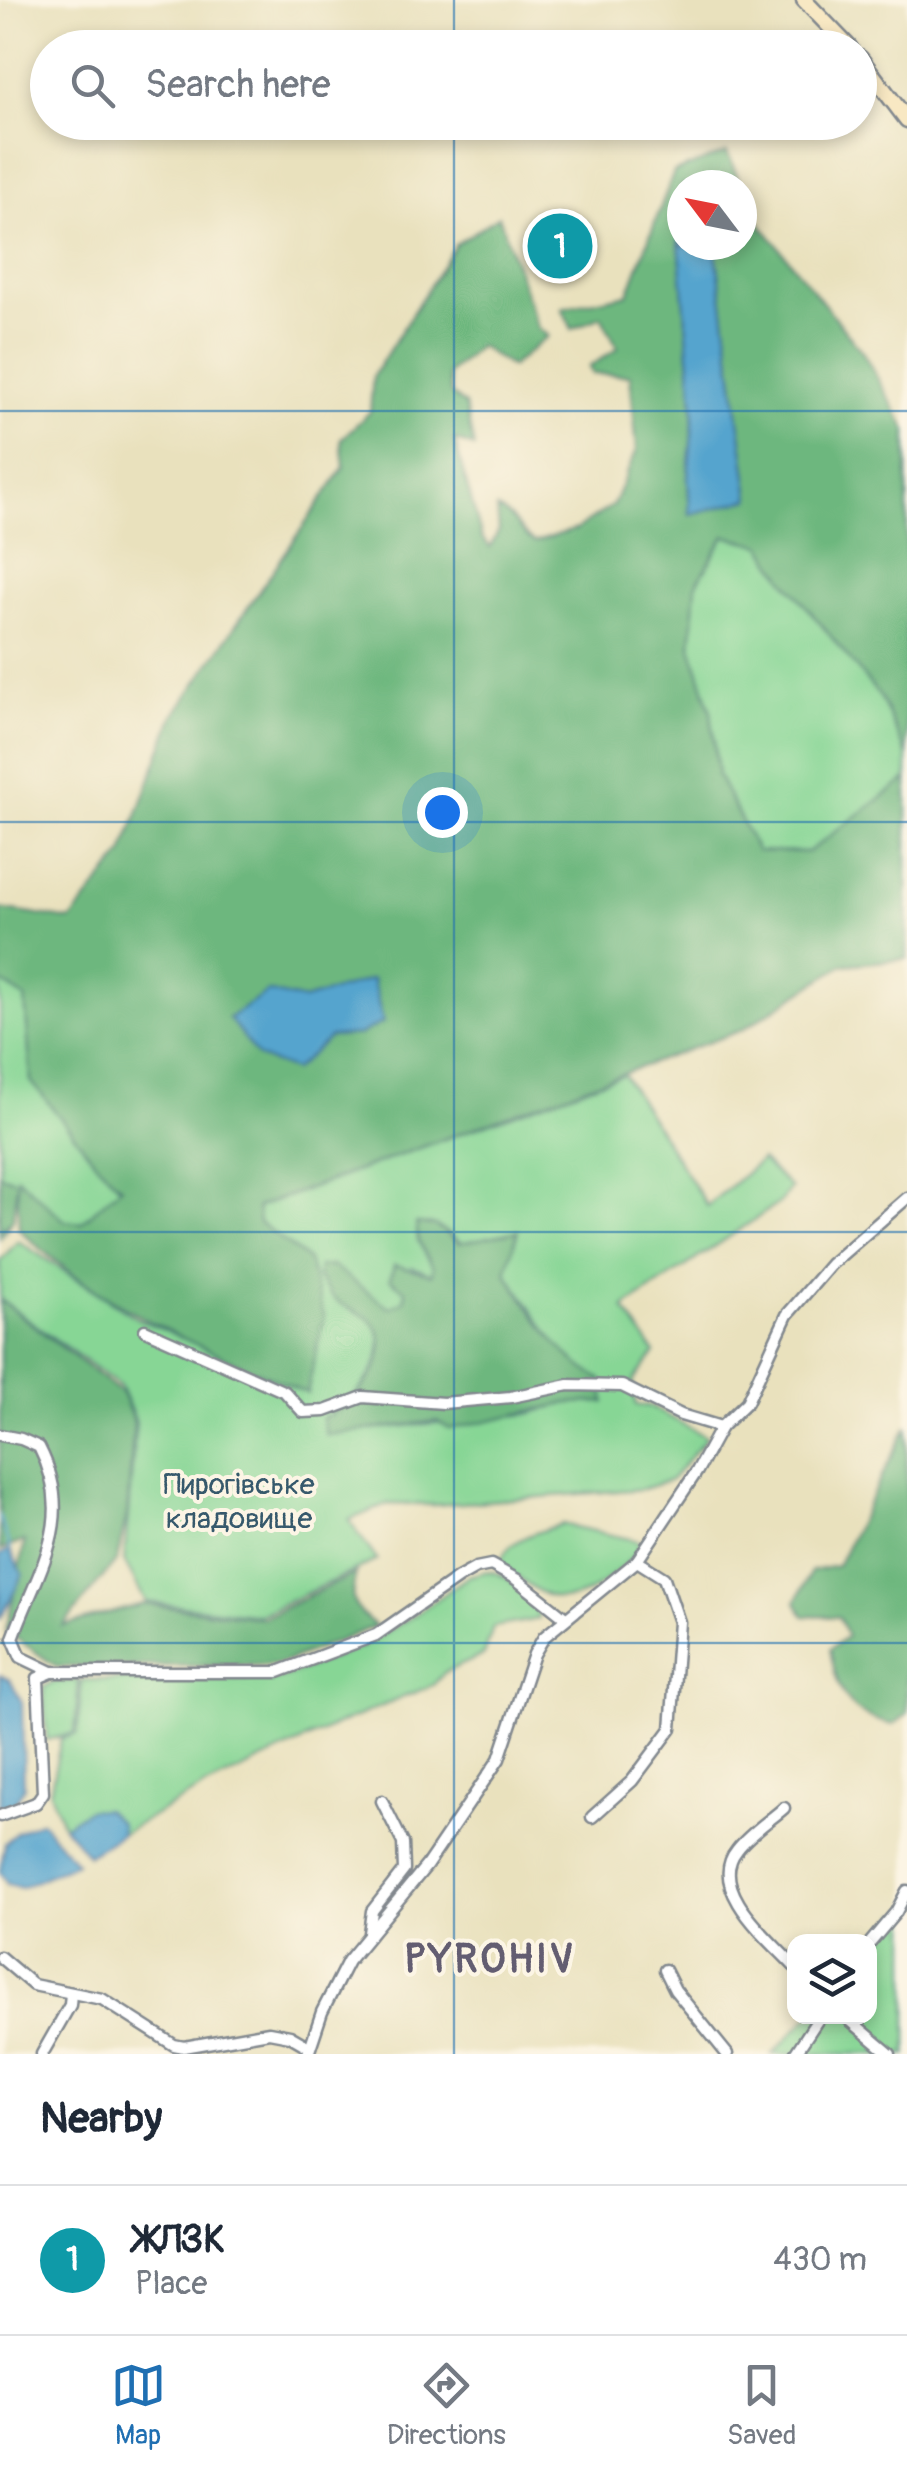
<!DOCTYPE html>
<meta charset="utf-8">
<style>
:root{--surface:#fff;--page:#f6f6f7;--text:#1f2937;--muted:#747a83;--line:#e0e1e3;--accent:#1f6fb2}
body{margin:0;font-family:Pangolin,sans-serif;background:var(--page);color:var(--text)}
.controls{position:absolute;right:30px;bottom:30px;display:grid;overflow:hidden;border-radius:20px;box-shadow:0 5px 15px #0003}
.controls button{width:90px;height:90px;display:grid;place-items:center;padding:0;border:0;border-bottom:2px solid var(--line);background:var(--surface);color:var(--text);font:50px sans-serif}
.compass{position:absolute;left:667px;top:170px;width:90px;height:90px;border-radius:50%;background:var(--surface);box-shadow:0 5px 15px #0003;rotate:302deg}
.you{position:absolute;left:442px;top:812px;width:35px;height:35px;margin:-25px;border:8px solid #fff;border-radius:50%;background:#1a73e8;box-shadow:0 0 0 15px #1a73e833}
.badge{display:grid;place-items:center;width:65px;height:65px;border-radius:50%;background:var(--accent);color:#fff;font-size:32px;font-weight:700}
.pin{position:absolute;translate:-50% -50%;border:5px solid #fff;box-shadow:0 2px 10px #0006}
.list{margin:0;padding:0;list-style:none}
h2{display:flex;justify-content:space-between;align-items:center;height:130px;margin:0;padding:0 40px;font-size:42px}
h2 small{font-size:32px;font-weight:400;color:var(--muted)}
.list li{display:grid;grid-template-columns:65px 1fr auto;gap:30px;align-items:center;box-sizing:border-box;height:150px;padding:0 40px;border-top:2px solid var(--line)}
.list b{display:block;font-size:38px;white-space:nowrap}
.list p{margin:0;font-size:32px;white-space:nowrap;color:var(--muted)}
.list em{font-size:32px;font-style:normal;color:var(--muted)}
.icon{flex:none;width:55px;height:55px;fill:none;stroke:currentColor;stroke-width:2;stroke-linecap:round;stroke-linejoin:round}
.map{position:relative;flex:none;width:907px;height:2054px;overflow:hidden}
.search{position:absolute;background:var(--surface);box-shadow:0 5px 15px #0003;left:30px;right:30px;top:30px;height:110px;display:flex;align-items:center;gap:25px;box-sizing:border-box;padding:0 35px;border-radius:55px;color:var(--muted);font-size:38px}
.sheet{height:280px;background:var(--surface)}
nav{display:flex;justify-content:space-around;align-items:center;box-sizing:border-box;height:140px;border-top:2px solid var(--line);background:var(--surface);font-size:28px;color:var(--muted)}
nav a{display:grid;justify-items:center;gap:5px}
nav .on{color:var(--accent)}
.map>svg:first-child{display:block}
</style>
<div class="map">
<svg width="907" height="2054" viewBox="0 0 907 2054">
<rect width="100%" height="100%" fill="#fcf5e5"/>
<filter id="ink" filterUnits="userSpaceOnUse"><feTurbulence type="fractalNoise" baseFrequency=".01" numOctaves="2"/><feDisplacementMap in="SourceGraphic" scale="20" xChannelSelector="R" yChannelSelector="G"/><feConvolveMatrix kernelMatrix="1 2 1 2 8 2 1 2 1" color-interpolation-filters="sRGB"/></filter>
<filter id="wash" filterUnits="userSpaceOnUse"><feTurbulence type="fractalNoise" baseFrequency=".0048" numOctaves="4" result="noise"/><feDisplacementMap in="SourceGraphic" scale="40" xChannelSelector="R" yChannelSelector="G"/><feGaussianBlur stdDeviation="2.25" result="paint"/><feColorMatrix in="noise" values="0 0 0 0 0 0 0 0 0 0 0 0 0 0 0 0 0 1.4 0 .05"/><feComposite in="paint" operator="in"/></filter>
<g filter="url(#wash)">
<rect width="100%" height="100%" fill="#e9e1bd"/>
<g fill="#87d695" stroke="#51827a" stroke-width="2.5" fill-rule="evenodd">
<polygon points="725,536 762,545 784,579 881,698 907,755 907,779 808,852 757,851 718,776 711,712 691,646 696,585"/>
<polygon points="0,981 25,998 31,1081 99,1166 121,1188 81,1223 64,1221 17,1177 13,1219 0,1238"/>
<path d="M 623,1074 L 707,1206 L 761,1160 L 791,1188 L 779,1203 L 624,1308 L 655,1353 L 633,1381 L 636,1405 L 651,1407 L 707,1437 L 671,1480 L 643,1489 L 435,1505 L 387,1504 L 349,1520 L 377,1560 L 260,1615 L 146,1602 L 124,1561 L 136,1422 L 120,1386 L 0,1299 L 0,1261 L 18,1241 L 136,1318 L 307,1393 L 324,1317 L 308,1261 L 258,1221 L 256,1208 ZM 417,1224 L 435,1225 L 506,1272 L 560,1350 L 580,1368 L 602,1380 L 604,1402 L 568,1403 L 528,1414 L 326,1434 L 322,1418 C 363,1403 415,1326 349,1308 L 347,1278 L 390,1308 L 404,1301 L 412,1267 L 432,1274 L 434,1267 L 418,1241 Z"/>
<path d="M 562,1524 L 639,1541 L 639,1552 C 614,1573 583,1609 548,1596 C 532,1589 515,1574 500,1564 C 506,1537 539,1533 562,1524 Z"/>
<path d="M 488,1571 C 508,1574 537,1598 539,1619 L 493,1627 L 484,1655 L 445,1672 L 433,1685 L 341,1723 L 205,1787 L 121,1834 L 119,1823 L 88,1810 L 63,1826 L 50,1792 L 61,1739 L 77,1734 L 82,1680 L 279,1679 L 363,1646 L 410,1618 L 469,1576 Z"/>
<polygon points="79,1680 75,1733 47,1740 43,1688 52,1682"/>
<polygon points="899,1914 907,1921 907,2054 773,2054 808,2017 870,2016 870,1947"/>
</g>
<g fill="#6db77e" stroke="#44736e" stroke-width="2.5" fill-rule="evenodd">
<path d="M 727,152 L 741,185 L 682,185 L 682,239 L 679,241 L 694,412 L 688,476 L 690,514 L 750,498 L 715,245 L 742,245 L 742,186 L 755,217 L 863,353 L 907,430 L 907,755 L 881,698 L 784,579 L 762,545 L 725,536 L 696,585 L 691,646 L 711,712 L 718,776 L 757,851 L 808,852 L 907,779 L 907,959 L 843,965 L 742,1030 L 257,1207 L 259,1222 L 308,1260 L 324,1317 L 307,1393 C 205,1349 100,1308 19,1229 L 17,1182 L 13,1219 L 0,1231 L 0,1175 L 16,1180 L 17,1177 L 65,1221 L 81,1223 L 121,1187 L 99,1166 L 31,1081 L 25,998 L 0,981 L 0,909 L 71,920 L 123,854 L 173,717 L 344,467 L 341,439 L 370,412 L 373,376 L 456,244 L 499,216 L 538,328 L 548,336 L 511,367 L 479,346 L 448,374 L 451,394 L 465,405 L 474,447 L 454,440 L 482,538 L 490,547 L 499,530 L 497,509 C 517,517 517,532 535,542 L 577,529 L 613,505 L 637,450 L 630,375 L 592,374 L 589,367 L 618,348 L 601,316 L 572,329 L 562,308 L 628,294 L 674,172 ZM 372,979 L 383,1022 L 359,1035 L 330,1037 L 229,1018 L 268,992 L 304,1000 Z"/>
<path d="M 416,1224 L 435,1225 L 459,1243 L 518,1231 L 506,1273 C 534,1314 557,1356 602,1380 L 605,1402 L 568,1403 L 450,1429 L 437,1421 L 326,1435 L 322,1418 C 351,1407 397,1360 376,1327 C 366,1311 350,1312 337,1301 C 329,1295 323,1285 318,1277 L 319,1267 L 332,1266 L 390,1308 L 404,1301 L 406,1291 L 390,1279 L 394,1265 L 432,1274 L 433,1267 L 418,1241 Z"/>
<path d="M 0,1300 L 122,1393 L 134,1422 L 127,1515 L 117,1560 L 63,1626 L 143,1604 L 263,1618 L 356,1573 C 348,1604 353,1606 376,1626 L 277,1665 L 57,1667 L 6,1631 L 25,1541 L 0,1550 Z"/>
<path d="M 907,1426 L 907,1714 L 894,1725 C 846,1715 838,1694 830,1649 L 847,1636 L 839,1617 L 804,1616 L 796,1602 L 811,1571 L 837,1566 Z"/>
</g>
<g fill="#54a4ce" stroke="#386a96" stroke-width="2.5">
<polygon points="682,239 682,245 715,245 750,499 690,514 688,476 694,412 679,240"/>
<polygon points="372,979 383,1022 359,1035 330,1037 294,1070 258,1057 229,1018 268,992 304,1000"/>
<polygon points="10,1550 23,1574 0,1620 0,1555"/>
<polygon points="0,1675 10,1680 22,1702 24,1787 12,1808 0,1806"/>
<polygon points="106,1809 120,1823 121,1834 88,1855 63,1826 88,1810"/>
<polygon points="41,1821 76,1863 21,1888 7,1884 0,1872 5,1843 17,1832"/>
</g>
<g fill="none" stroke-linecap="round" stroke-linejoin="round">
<polyline stroke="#54a4ce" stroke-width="2.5" points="0,1516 10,1550"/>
</g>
</g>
<g filter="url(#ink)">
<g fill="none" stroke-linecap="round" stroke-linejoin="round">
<g stroke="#82888e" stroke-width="15">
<g id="street">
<polyline points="145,1330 285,1392 303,1412 325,1411 363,1397 443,1403 511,1397 569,1385 622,1386 681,1415 721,1427"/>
<path d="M 0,1435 L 21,1439 L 39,1447 C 77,1520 38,1569 13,1638 L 21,1657 L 52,1672 L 278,1672 L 376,1635 L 458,1578 L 476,1568 L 491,1565 L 516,1579 L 564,1617"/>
<path d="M 784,1808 C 769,1821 749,1834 737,1850 C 706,1888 770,1940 794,1966"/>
<polyline points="0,1816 36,1803 43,1793 38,1678 52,1672"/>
<polyline points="592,1817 632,1781 671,1729 679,1622 664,1578 637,1561"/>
<polyline points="369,1933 372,1911 404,1870 403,1843 382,1801"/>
<polyline points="870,1943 896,1912 907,1891"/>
<polyline points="0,1957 33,1985 102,1999 174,2045 184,2047 269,2032 290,2036 309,2047"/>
<polyline points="665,1970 675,1990 727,2054"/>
<polyline points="845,2016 890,2054"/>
<polyline points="42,2054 70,2005 71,1993"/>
<polyline points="308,2054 322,2012 348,1961 427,1865 499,1759 534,1654 544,1637 637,1561 697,1471 721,1427 747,1402 787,1315 831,1264 907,1198"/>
<polyline points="795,2054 820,2016"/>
</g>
</g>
<g stroke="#82888e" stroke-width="19">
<g id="secondary">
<polyline points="804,0 850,48"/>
<polyline points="860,58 907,120"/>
</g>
</g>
<use href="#street" stroke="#fff" stroke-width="10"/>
<use href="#secondary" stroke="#f8e8c3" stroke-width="14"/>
</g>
</g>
<path fill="none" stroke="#1f6fb2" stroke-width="2.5" stroke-opacity="0.55" d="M 454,0 L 454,48M 454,122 L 454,2054M 0,411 L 907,411M 0,822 L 907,822M 0,1232 L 907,1232M 0,1643 L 907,1643"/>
<g text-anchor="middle" stroke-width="8" stroke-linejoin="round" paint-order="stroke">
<g font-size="30" fill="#36596c" stroke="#fcf5e5">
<text x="239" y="1494">Пирогівське<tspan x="239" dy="34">кладовище</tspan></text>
</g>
<g font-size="40" font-weight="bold" letter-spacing="2.5" fill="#635d71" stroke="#fcf5e5">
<text x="490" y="1972">PYROHIV</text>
</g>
</g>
</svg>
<div class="controls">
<button><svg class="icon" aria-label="layers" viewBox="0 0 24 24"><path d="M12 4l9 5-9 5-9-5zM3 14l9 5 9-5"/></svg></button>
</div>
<svg class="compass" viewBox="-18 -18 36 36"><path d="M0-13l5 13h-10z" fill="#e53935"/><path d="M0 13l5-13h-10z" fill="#747a83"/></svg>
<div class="you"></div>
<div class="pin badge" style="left:560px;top:246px;background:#0f9aa8">1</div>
<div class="search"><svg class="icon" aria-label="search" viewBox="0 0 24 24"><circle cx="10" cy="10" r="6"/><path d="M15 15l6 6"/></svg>Search here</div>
</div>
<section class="sheet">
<h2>Nearby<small></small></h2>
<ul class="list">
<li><span class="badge" style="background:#0f9aa8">1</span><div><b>ЖЛЗК</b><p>Place</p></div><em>430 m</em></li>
</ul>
</section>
<nav>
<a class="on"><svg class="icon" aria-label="map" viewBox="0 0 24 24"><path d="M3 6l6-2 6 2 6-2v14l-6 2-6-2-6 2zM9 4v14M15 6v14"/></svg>Map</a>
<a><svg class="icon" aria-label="directions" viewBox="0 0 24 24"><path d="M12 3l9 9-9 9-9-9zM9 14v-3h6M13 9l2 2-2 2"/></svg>Directions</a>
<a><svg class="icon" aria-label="saved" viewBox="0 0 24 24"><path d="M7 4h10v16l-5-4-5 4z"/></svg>Saved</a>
</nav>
